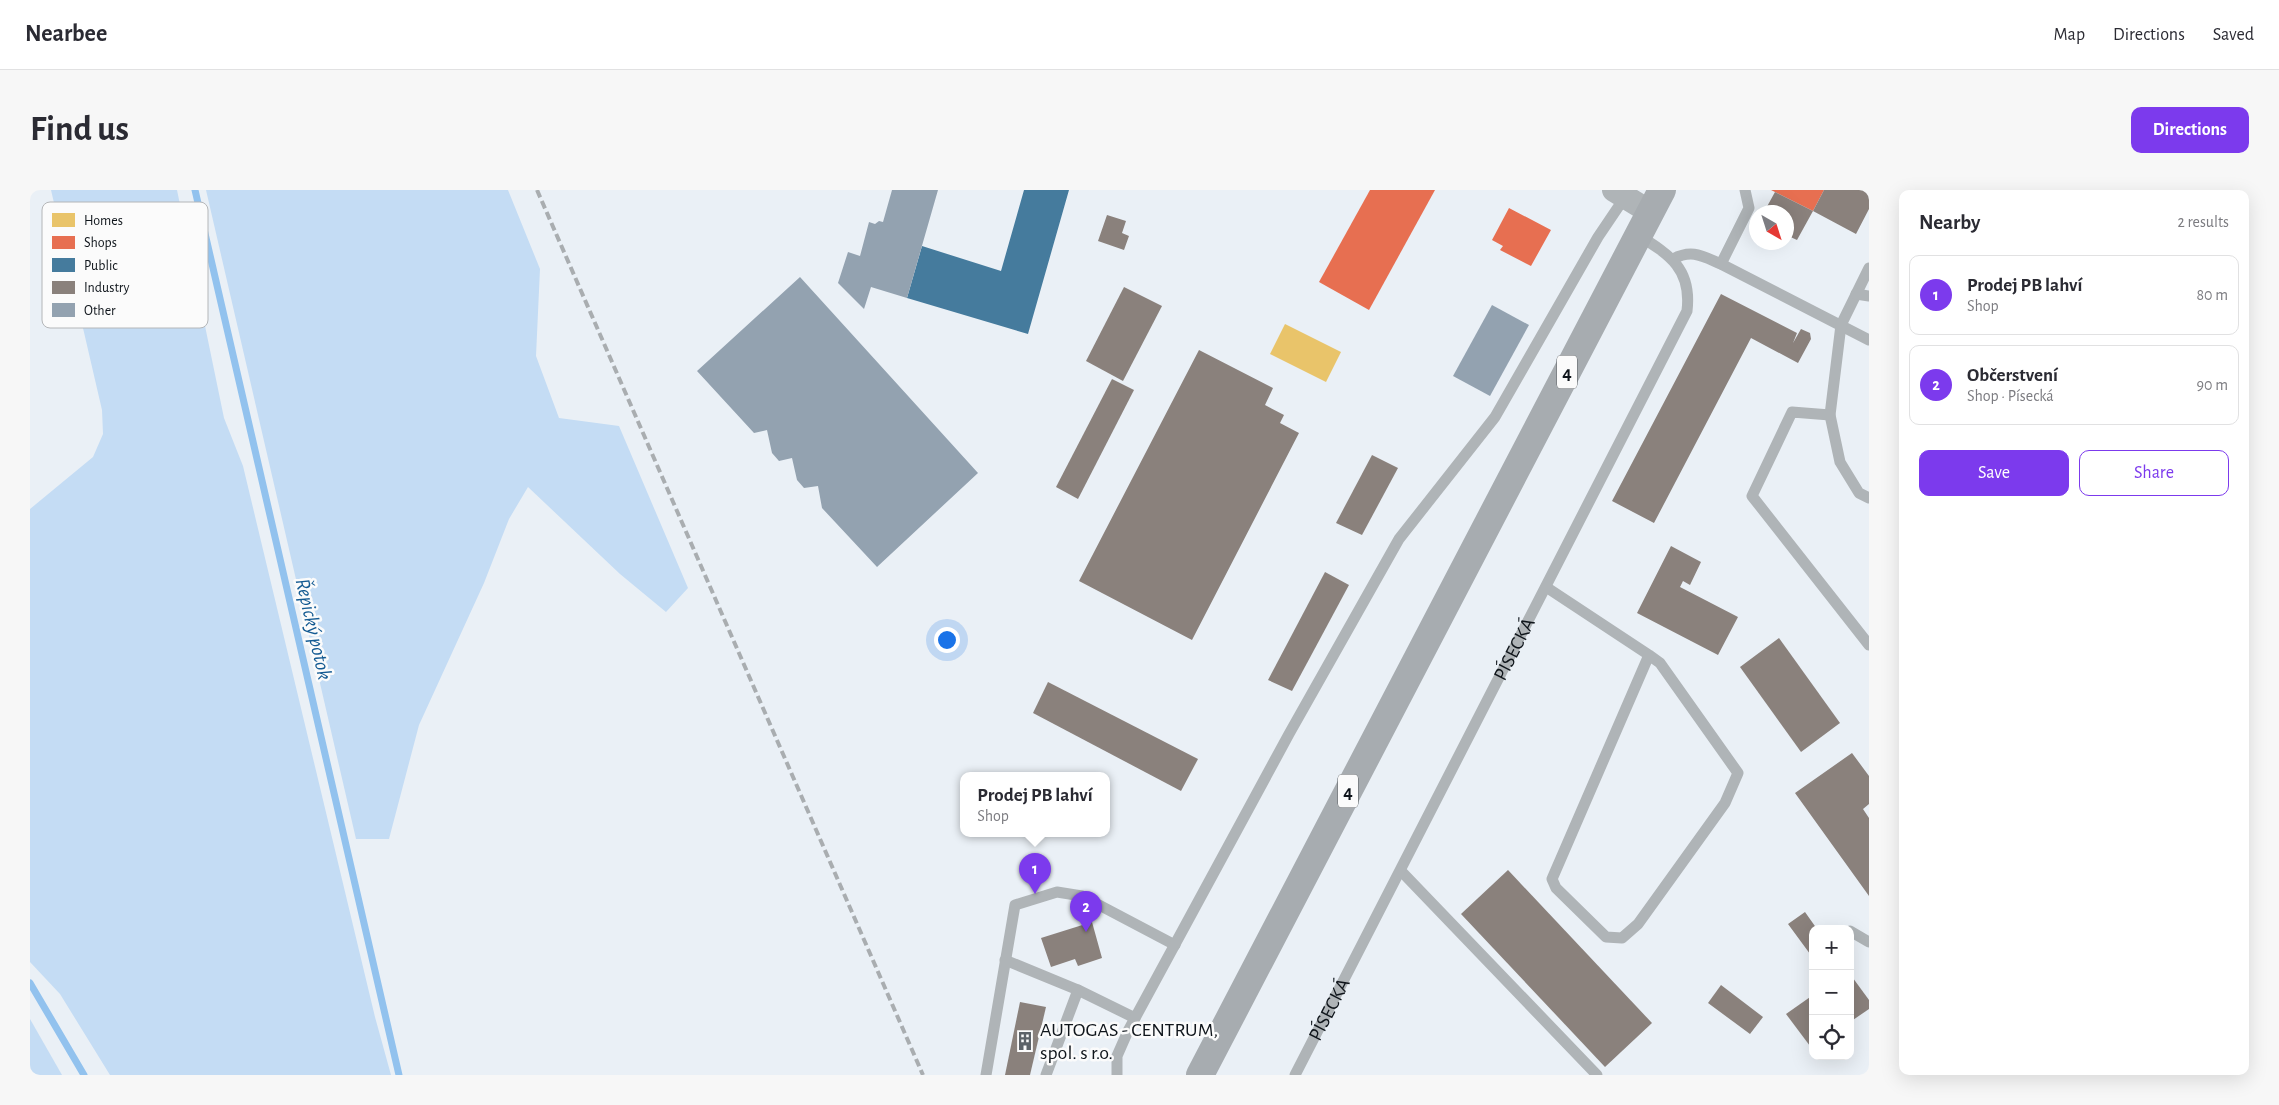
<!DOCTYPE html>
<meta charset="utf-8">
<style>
:root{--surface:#fff;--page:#f7f7f7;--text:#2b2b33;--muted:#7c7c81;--line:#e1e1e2;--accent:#7c3aed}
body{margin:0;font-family:"Alegreya Sans",sans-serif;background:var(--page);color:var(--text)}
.controls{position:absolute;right:15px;bottom:15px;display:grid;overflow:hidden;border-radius:10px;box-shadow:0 5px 20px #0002}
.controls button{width:45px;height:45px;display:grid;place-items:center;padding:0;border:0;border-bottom:1px solid var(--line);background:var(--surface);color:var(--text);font:25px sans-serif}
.compass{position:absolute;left:1719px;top:15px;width:45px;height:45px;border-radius:50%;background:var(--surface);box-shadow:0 5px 20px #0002;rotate:141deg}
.you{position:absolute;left:916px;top:449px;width:18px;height:18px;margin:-12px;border:4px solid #fff;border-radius:50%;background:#1a73e8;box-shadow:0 0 0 8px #1a73e833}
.badge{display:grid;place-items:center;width:32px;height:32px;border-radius:50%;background:var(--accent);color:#fff;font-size:16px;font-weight:700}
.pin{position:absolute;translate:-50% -41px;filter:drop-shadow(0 1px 2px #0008)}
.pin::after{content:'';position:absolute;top:26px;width:18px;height:15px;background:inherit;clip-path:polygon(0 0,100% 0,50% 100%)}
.popup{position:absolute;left:930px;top:582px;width:150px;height:65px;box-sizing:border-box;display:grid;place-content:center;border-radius:10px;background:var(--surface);filter:drop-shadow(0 1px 4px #0005);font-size:16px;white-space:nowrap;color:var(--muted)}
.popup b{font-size:19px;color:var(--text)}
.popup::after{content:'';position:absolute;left:50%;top:100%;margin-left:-10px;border:10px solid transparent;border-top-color:var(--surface)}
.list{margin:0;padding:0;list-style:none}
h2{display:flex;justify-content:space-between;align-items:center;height:65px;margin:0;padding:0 20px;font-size:21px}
h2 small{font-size:16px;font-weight:400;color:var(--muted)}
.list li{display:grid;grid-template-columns:32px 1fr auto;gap:15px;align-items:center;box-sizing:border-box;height:80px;margin:0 10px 10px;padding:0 10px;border:1px solid var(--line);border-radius:10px}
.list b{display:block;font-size:19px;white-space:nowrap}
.list p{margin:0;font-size:16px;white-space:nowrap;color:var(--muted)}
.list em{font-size:16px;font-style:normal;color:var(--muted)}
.actions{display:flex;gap:10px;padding:15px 20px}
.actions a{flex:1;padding:11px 0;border:1px solid var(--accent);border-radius:10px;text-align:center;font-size:18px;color:var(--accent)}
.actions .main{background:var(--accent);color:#fff}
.icon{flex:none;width:28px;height:28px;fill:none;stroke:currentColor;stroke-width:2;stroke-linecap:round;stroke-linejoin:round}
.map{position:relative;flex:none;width:1839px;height:885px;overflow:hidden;border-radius:10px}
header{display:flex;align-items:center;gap:30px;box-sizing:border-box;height:70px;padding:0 25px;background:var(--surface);border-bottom:1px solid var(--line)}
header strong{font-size:24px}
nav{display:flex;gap:28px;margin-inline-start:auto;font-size:18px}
.intro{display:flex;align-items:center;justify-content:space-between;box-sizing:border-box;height:120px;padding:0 30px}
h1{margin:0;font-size:35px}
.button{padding:12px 22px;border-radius:10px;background:var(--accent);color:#fff;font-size:18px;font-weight:700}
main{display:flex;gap:30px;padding:0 30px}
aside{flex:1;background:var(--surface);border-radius:10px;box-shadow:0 5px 20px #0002}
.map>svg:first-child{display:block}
</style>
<header>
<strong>Nearbee</strong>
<nav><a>Map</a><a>Directions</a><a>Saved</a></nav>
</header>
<div class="intro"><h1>Find us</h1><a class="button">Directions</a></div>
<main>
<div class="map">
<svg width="1839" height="885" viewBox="0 0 1839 885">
<rect width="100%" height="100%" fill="#eaf0f6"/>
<g fill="#c4dcf4">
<polygon points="21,0 147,0 194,228 213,276 345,827 361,885 80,885 30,804 0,772 0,319 63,267 73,244 72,220"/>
<polygon points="176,0 478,0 510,79 506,166 529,228 589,236 658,398 636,422 590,384 498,297 479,329 454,393 389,535 359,649 326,649"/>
<polygon points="0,829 32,885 0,885"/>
</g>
<polygon fill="#e9c46a" points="1255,134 1311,162 1296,192 1240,164"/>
<g fill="#e76f51">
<polygon points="1340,0 1405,0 1339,120 1289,92"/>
<polygon points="1741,0 1794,0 1783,21"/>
<polygon points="1479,18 1521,40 1501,76 1470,60 1473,56 1462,50"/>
</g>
<polygon fill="#457b9d" points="994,0 1039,0 998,144 877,108 892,56 971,81"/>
<g fill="#8a817c">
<polygon points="1794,0 1839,0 1839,19 1826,44 1783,21 1767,50 1756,45 1756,22 1734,22 1745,2 1783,21"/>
<polygon points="1077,25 1096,31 1092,43 1099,46 1094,60 1068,51"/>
<polygon points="1094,97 1132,116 1093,191 1056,171"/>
<polygon points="1691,104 1767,143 1763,153 1771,139 1780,143 1781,149 1768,173 1721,148 1624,333 1582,311"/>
<polygon points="1169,160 1243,198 1235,215 1254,225 1250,233 1269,243 1162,450 1049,391"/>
<polygon points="1082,189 1104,200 1048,309 1026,297"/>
<polygon points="1342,265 1368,278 1332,345 1306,333"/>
<polygon points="1641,356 1671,372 1660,395 1653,391 1650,397 1708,427 1688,465 1607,423"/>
<polygon points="1295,382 1319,395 1262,501 1238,490"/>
<polygon points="1749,448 1810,533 1771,562 1710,477"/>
<polygon points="1018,492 1168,569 1151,601 1003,523"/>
<polygon points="1822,563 1839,586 1839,614 1833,619 1839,628 1839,706 1765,603"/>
<polygon points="1478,680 1622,833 1575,877 1431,724"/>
<polygon points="1775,722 1787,739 1783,739 1783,768 1758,734"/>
<polygon points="1062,732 1072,768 1048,776 1045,769 1021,777 1011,748"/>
<polygon points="1820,784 1839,810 1839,819 1820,832"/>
<polygon points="1691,795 1733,827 1720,844 1678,813"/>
<polygon points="1783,805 1783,860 1756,824"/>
<polygon points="990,812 1016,817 1000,885 975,885"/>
</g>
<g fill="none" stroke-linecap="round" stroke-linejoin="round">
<g stroke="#92c2ee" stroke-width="7">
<polyline points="165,0 369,885"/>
<polyline points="0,793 54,885"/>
</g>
</g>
<g fill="#93a2b0">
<polygon points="862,0 908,0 877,108 841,97 834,119 808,93 818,62 830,66 839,32 845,34 849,31 853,32"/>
<polygon points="770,87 948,283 847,377 792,318 788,296 774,298 767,290 762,268 749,271 742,263 737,240 724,243 667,181"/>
<polygon points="1462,115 1499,135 1460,206 1423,186"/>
</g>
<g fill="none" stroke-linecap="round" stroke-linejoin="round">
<g stroke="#afb4b7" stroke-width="11">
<path d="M 1643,69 C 1662,59 1672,66 1691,74 L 1719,18 L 1715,0"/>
<polyline points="1691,74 1839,150"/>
<polyline points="1839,78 1811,135 1800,225 1810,272 1829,303 1839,308"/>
<polyline points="1826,104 1839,106"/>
<polyline points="1800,225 1762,222 1722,306 1839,455"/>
<polyline points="1516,397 1619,465 1630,473 1708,583 1695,613 1608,734 1592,748 1576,747 1526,698 1522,689 1619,465"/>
<polyline points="1371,681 1567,885"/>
<polyline points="1820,741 1839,752"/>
<polyline points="975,770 1048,800"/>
<polyline points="956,885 985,715 1027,702 1052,706 1145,755"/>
<polyline points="1016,885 1048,800 1105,828"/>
<polyline points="1087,885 1087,866 1098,841 1259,544 1369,349 1465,227 1568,47 1595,7"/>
<path id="s1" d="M 1265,885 L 1657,121 C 1662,79 1640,65 1608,45"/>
</g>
<polyline stroke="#afb4b7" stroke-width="24" points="1584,0 1620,22"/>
<polyline stroke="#a7acb0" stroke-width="28" points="1170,885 1632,0"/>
<polyline stroke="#a9adb0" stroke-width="4" stroke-dasharray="8 4" stroke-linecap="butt" points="507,0 893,885"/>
</g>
<defs>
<g id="building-bare" transform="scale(1.5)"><path d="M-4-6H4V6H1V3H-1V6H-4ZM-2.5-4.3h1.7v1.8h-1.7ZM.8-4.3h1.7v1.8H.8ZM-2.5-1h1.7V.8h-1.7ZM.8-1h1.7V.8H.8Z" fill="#5c6268" stroke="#fbfbfb" stroke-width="2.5" paint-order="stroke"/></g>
</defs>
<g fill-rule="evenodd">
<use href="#building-bare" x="995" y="851"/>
</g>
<g text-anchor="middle" stroke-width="5" stroke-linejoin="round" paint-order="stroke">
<g fill="#fbfbfb" stroke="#565a5e" stroke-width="1">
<rect x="1527" y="165.5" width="20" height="33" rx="4"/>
<rect x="1308" y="584.5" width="20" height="33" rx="4"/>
</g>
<g font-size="19" font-weight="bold" fill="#0f151b">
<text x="1537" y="189">4</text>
<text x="1318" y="608">4</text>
</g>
<g font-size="20" fill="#0f151b" stroke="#fbfbfb">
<text dy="7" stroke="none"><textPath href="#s1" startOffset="479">PÍSECKÁ</textPath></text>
<text dy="7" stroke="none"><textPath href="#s1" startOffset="74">PÍSECKÁ</textPath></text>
</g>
<g font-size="20" fill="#0f151b" stroke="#fbfbfb" text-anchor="start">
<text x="1010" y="846">AUTOGAS - CENTRUM,<tspan x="1010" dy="23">spol. s r.o.</tspan></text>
</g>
<g font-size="21" font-style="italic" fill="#135a92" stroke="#fbfbfb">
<text transform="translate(284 439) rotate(77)" y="7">Řepický potok</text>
</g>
</g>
<rect x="12" y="12" width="166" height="126" rx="8" fill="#fbfbfb" stroke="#b4b6b8" stroke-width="1"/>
<rect x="22" y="23" width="23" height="14" fill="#e9c46a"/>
<rect x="22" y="46" width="23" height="13" fill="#e76f51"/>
<rect x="22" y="68" width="23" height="14" fill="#457b9d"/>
<rect x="22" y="91" width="23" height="13" fill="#8a817c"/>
<rect x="22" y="113" width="23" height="14" fill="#93a2b0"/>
<g font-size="14" fill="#0f151b">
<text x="54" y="35">Homes</text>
<text x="54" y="57">Shops</text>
<text x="54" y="80">Public</text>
<text x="54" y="102">Industry</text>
<text x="54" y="125">Other</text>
</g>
</svg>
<div class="controls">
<button>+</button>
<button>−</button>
<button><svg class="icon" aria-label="locate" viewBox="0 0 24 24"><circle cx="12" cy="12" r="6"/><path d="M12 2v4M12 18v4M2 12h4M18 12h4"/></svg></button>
</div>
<svg class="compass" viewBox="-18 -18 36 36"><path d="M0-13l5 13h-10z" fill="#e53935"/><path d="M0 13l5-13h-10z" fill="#7c7c81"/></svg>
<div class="you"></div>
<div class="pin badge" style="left:1005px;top:704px">1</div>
<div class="popup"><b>Prodej PB lahví</b>Shop</div>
<div class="pin badge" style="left:1056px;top:742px">2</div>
</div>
<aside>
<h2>Nearby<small>2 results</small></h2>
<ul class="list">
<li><span class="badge">1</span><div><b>Prodej PB lahví</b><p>Shop</p></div><em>80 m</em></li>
<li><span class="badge">2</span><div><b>Občerstvení</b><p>Shop · Písecká</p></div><em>90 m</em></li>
</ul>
<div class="actions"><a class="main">Save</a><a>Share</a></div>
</aside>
</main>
